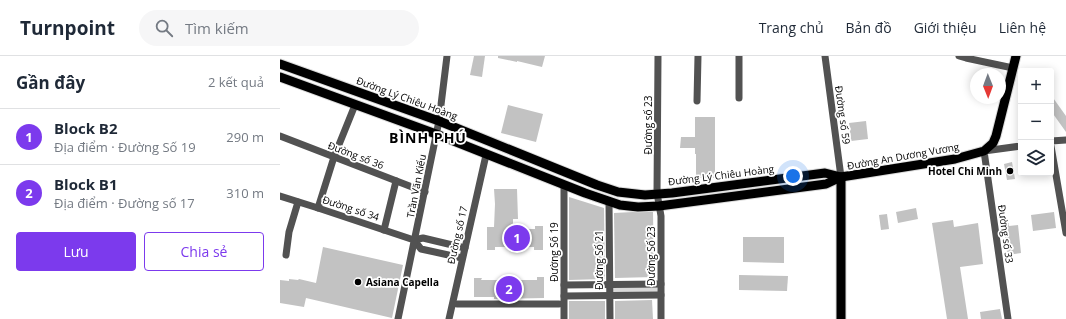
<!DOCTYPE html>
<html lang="vi">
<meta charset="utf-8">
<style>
:root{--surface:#fff;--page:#f6f6f7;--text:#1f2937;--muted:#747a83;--line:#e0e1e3;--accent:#7c3aed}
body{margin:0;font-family:"Open Sans",sans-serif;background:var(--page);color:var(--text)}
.controls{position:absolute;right:12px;top:12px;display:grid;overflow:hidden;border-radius:4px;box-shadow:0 2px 10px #0003}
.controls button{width:36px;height:36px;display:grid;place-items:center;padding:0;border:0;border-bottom:1px solid var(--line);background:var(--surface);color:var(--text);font:20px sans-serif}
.compass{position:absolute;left:690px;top:12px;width:36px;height:36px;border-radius:50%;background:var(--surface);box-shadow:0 2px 10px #0003;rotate:179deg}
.you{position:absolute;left:513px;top:120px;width:14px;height:14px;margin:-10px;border:3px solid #fff;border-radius:50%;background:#1a73e8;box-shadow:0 0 0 6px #1a73e833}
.badge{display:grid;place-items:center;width:26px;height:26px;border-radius:50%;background:var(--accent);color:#fff;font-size:13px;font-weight:700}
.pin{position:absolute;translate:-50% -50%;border:2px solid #fff;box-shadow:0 1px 4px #0006}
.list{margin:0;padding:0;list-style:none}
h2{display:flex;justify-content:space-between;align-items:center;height:52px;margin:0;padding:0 16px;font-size:17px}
h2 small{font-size:13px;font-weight:400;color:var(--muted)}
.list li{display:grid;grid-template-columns:26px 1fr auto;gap:12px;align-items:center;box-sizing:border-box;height:56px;padding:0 16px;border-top:1px solid var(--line)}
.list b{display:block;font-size:15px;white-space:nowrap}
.list p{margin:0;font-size:13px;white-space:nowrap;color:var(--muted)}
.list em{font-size:13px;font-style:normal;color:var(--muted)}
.actions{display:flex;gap:8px;padding:12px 16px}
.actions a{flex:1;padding:9px 0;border:1px solid var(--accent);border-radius:4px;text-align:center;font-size:14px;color:var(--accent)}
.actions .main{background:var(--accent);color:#fff}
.icon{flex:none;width:22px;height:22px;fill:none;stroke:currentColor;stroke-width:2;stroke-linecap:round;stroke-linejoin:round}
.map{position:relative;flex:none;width:786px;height:263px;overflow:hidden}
header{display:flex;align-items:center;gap:24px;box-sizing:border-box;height:56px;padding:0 20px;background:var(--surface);border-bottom:1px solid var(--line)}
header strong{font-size:19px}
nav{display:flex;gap:22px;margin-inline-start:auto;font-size:14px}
.search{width:280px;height:36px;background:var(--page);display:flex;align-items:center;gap:10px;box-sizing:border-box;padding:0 14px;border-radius:22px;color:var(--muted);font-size:15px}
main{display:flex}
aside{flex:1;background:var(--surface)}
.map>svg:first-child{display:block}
</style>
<header>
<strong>Turnpoint</strong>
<div class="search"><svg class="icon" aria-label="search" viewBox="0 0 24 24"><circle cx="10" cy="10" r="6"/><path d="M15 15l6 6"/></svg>Tìm kiếm</div>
<nav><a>Trang chủ</a><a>Bản đồ</a><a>Giới thiệu</a><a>Liên hệ</a></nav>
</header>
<main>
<aside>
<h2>Gần đây<small>2 kết quả</small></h2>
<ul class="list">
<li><span class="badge">1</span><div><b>Block B2</b><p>Địa điểm · Đường Số 19</p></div><em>290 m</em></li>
<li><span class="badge">2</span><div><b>Block B1</b><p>Địa điểm · Đường số 17</p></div><em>310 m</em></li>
</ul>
<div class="actions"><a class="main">Lưu</a><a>Chia sẻ</a></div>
</aside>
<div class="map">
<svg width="786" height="263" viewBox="0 0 786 263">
<rect width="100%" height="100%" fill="#fff"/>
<polygon fill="#d9d9d9" points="332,230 377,230 378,237 332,237"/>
<g fill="#c2c2c2">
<polygon points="194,0 205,0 202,21 190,19"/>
<polygon points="218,0 265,0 262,11 237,5 237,6 218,2"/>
<polygon points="771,39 786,60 786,76 771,55"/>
<polygon points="228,49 263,58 256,86 221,77"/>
<polygon points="415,61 435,61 435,122 416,122 416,98 415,98 415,92 400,92 401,81 415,81"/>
<polygon points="586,65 588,83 571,85 569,67"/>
<polygon points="732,106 735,123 727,124 724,108"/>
<polygon points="214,133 237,133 238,163 233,163 233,173 255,173 255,170 263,170 263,194 254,194 254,191 215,191 215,194 207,194 207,171 214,171 215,148"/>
<polygon points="289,141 324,152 325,223 289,224"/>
<polygon points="636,152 638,163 618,167 616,156"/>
<polygon points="353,156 373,156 374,221 335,222 334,157"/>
<polygon points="774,156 776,172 753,175 751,159"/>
<polygon points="607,158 609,173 601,174 599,159"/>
<polygon points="673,164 674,171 698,167 703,208 680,211 688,263 667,263 652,167"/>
<polygon points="724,167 729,167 729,170 738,169 741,197 727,199"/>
<polygon points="463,181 504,181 504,207 463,206"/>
<polygon points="43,191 123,209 112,262 26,242 24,251 0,247 0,224 9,225 9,223 18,224 19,223 36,227"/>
<polygon points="459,219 508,220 507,235 459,234"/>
<polygon points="257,221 264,221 264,242 214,243 214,241 194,241 194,222 202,222 201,224 257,224"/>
<polygon points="372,244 373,263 335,263 335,245"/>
<rect x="289" y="245" width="36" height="18"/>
<polygon points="720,253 722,263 701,263 700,256"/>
</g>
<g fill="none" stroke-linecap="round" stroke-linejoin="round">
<g stroke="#dbdbdb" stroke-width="11">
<g id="major">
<polyline points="0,8 159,65 317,129 338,136 365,139 392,137 545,117 561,121"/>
<polyline points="0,21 156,78 305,137 340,149 358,151 379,150 546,128 561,121 675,103 704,95 713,87 716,80 736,0"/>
<polyline points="561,121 561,263"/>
</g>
</g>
<g stroke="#525252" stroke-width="7">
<polyline points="378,0 377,137 381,160 381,263"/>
<polyline points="459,0 459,42"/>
<polyline points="545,0 561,121"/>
<polyline points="679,0 686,2 733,12"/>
<polyline points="417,45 418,0"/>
<polyline points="0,80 145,136"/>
<polyline points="771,85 786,84"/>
<polyline points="771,90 786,177"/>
<polyline points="284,129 284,263"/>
<polyline points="0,140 38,152 134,184 143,182 185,192"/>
<polyline points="329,145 330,263"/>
<polyline points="38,152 54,101 75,49"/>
<polyline points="104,174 116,125"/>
<polyline points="134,184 141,193 182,202"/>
<polyline points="6,199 9,176 18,146"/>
<polyline points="284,229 381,228"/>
<polyline points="284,240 381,239"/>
<polyline points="177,248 279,248"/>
<polyline points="118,263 159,65 167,0"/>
<polyline points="169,263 206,99"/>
<polyline points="728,263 704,95 741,90"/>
</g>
<use href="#major" stroke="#000" stroke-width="9"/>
</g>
<g fill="#000" stroke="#fff" stroke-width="1.5">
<circle cx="730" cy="115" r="4"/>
<circle cx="78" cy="226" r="4"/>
</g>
<g text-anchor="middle" stroke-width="3.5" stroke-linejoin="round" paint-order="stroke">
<g font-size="10" fill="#000" stroke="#fff">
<text transform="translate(127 42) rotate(20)" y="4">Đường Lý Chiêu Hoàng</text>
<text transform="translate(563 59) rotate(82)" y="4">Đường số 59</text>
<text transform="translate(368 69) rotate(-90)" y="4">Đường số 23</text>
<text transform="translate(76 99) rotate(21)" y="4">Đường số 36</text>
<text transform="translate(623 100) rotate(-10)" y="4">Đường An Dương Vương</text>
<text transform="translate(441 119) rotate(-7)" y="4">Đường Lý Chiêu Hoàng</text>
<text transform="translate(136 130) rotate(-79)" y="4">Trần Văn Kiểu</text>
<text transform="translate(71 152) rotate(18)" y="4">Đường số 34</text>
<text transform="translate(726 178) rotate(82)" y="4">Đường số 33</text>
<text transform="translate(177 179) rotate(-77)" y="4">Đường số 17</text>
<text transform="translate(274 196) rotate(-90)" y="4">Đường Số 19</text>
<text transform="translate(371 200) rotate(-90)" y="4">Đường Số 23</text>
<text transform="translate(319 204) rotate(-90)" y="4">Đường Số 21</text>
</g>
<g font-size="10" font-weight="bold" fill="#000" stroke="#fff" text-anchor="end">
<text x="722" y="119">Hotel Chi Minh</text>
<text x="86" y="230" text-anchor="start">Asiana Capella</text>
</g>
<g font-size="14" font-weight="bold" letter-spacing="1" fill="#000" stroke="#fff">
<text x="148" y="87">BÌNH PHÚ</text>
</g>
</g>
</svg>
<div class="controls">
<button>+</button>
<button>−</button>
<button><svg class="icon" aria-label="layers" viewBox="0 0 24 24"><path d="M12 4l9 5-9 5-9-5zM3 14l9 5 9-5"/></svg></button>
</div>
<svg class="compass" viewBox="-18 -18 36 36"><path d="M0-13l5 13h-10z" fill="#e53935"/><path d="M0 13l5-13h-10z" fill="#747a83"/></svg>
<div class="you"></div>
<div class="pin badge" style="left:237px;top:182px">1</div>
<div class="pin badge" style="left:229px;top:233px">2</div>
</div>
</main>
